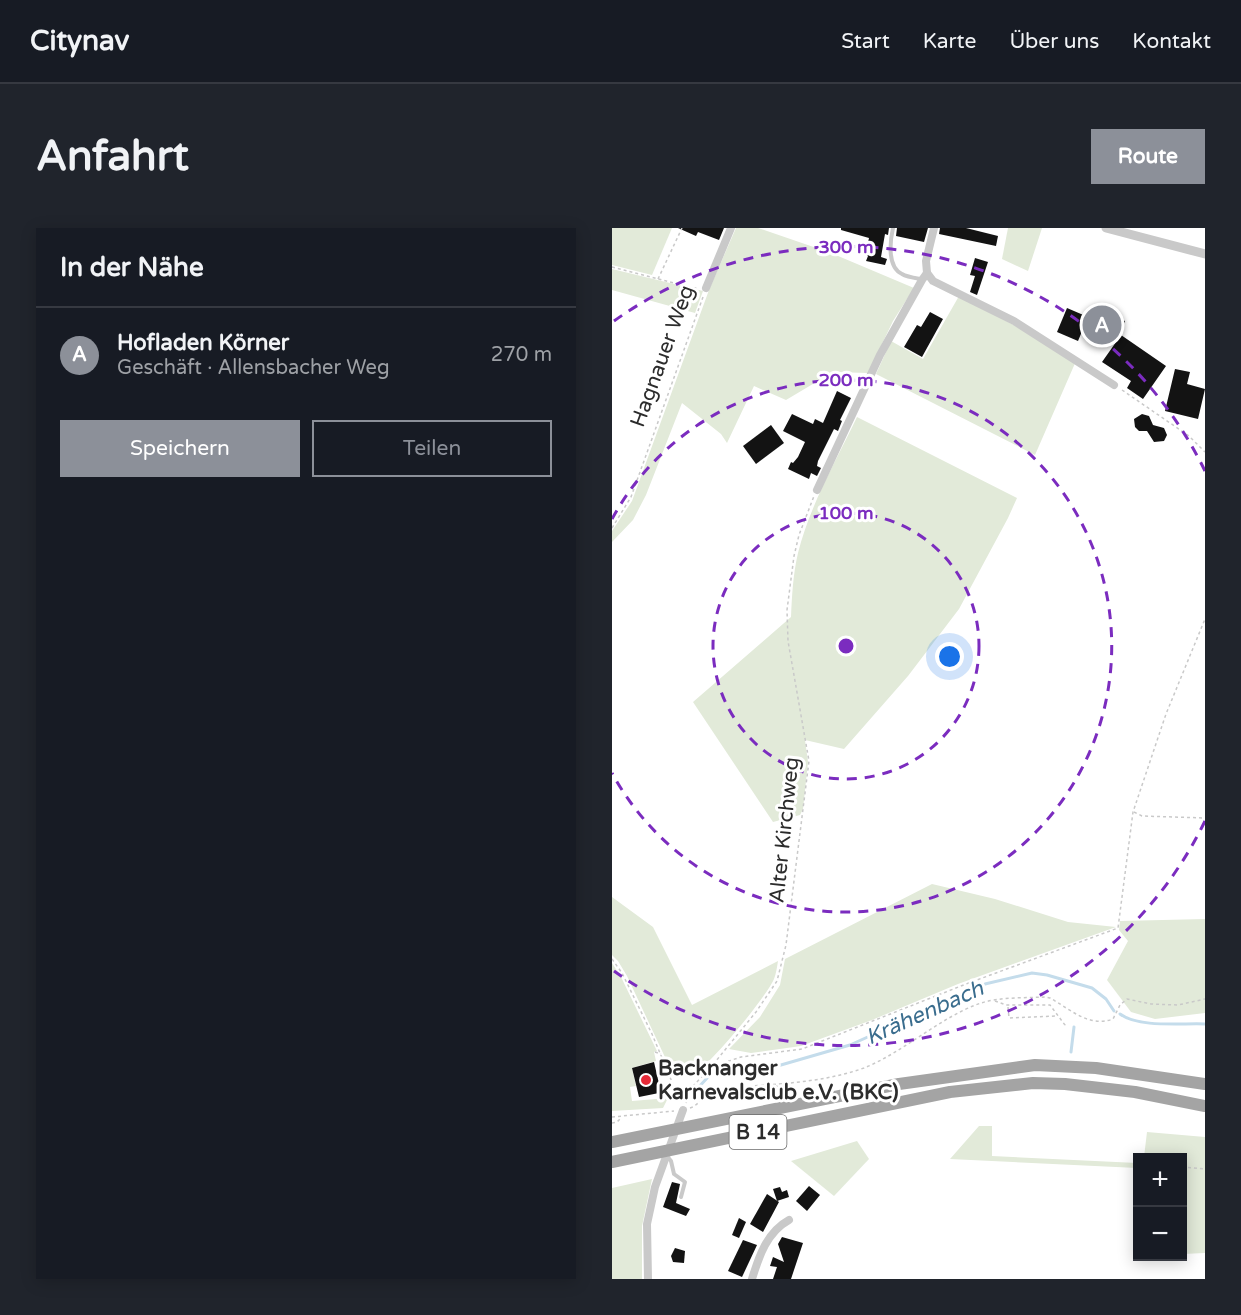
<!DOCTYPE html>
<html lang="de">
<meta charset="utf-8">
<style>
:root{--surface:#171b24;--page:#20242c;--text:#f1f3f6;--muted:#9ea1a6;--line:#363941;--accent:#8c9099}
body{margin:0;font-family:"Varela Round",sans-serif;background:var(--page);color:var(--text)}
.controls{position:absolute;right:18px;bottom:18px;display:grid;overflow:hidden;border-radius:0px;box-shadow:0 3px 15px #0003}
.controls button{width:54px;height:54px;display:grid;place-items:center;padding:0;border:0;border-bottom:2px solid var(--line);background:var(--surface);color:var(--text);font:30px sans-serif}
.you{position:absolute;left:338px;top:429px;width:21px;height:21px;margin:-15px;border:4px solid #fff;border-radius:50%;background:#1a73e8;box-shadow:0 0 0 9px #1a73e833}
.badge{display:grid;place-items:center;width:39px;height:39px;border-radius:50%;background:var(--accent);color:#fff;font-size:20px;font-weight:700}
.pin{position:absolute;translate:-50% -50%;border:3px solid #fff;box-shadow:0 2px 6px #0006}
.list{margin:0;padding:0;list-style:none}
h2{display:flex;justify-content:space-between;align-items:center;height:78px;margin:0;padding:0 24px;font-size:26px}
h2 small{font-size:20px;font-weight:400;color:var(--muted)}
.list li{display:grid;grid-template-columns:39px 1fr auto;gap:18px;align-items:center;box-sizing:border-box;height:96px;padding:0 24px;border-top:2px solid var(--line)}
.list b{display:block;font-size:22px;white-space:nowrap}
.list p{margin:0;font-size:20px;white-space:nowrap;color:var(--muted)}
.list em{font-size:20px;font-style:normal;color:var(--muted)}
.actions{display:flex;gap:12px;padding:18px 24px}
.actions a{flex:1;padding:14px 0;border:2px solid var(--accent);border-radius:0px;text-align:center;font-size:21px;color:var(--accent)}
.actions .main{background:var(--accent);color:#fff}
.map{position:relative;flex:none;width:593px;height:1051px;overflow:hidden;border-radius:0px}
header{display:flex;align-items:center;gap:36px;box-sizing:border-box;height:84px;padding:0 30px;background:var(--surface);border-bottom:2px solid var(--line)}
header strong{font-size:28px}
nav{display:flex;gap:33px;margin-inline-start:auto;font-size:21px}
.intro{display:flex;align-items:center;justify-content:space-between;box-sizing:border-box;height:144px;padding:0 36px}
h1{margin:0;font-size:42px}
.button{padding:15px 27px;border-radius:0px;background:var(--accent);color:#fff;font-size:21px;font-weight:700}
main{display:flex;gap:36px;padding:0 36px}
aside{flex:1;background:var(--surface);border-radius:0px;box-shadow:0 3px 15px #0003}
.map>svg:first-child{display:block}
</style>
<header>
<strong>Citynav</strong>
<nav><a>Start</a><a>Karte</a><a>Über uns</a><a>Kontakt</a></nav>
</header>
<div class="intro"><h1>Anfahrt</h1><a class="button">Route</a></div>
<main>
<aside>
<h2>In der Nähe<small></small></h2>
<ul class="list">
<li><span class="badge">A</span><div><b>Hofladen Körner</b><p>Geschäft · Allensbacher Weg</p></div><em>270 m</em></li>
</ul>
<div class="actions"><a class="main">Speichern</a><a>Teilen</a></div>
</aside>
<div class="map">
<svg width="593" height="1051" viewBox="0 0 593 1051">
<rect width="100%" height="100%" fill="#fff"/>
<g fill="#e2ead9">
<polygon points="0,0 60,0 40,47 0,37"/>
<polygon points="124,0 146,0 219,25 302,60 281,93 256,145 221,144 174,172 142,158 115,215 109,206 70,175 34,267 21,292 0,314 0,303 20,273 97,62"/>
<polygon points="396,0 430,0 416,43 390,31"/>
<polygon points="0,41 91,63 83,85 0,62"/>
<polygon points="347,68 398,95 464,133 423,227 264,146 279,113 311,131"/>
<path d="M 245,189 L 405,270 L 396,290 L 347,381 L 296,448 L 232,521 L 193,512 L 196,534 L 191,581 L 188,587 L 161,594 L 81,474 L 179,389 C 180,368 181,346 186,325 C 198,277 224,233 245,189 Z"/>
<polygon points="320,656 383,671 456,694 504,699 346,756 260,792 189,818 139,825 117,821 148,789 168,757 173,731"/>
<path d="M 0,669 L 41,699 L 80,777 L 166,733 C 165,739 164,746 162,751 C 155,768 97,839 81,846 C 73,849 66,844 59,842 L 15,748 L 6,733 L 0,727 Z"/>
<polygon points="593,691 593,785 543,791 519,784 495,752 516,713 507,702 508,693"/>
<polygon points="0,735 9,749 45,823 42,824 44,833 20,840 24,858 18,859 20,873 56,870 51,880 0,883"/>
<polygon points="367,898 380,898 380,928 525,935 525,940 338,931"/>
<polygon points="535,904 593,909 593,1025 571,1026 570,930 532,929"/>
<polygon points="245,913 257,931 222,968 179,933"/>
<polygon points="40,951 30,998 30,1051 0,1051 0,960"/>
</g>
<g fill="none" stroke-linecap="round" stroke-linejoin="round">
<g stroke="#c4dceb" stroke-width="3">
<path d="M 508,786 C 527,800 569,795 593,796"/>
<polyline points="459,824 462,799"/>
<polyline points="84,862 97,848 162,839 238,817 373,756 420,745 435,747 480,760 494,771 502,783"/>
</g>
</g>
<g fill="#131313">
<polygon points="66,0 112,0 107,12 86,4 84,8"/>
<polygon points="229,0 277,0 276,7 273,6 269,29 275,31 273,37 254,33 256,28 253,28 257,10 229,2"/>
<polygon points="285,0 316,0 312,14 284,8"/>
<polygon points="328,0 354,0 386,8 384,18 327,6"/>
<polygon points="363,30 376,34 365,67 358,64 363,48 358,47"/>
<polygon points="455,80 476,89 466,113 445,104"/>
<polygon points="481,81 513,93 507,107 476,94"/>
<polygon points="318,84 331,91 310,129 292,119 305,97 309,99"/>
<polygon points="509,107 554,138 531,171 515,160 519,153 490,134"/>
<polygon points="563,141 578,144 575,156 593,161 586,191 553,183"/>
<polygon points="225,163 239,170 228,192 230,193 226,203 222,201 206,233 205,238 209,240 205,248 199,245 197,251 176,241 179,234 181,235 186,229 193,214 171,203 180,186 201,196 203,191 211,195"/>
<polygon points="530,186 537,188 541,197 552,200 555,207 552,213 542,214 535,203 527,203 523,199 522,191"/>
<polygon points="159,197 172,215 144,236 131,218"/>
<polygon points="42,834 48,860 46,860 47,865 27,869 20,840"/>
<polygon points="60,954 68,956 64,975 78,981 74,988 51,979"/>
<polygon points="197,958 208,967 195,983 184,973"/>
<polygon points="168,959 170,964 175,962 177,969 165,973 161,961"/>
<polygon points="155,966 167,974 151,1004 138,996"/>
<polygon points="127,990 134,994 127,1010 120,1007"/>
<polygon points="170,1009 191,1015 179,1051 161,1051 165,1039 158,1038 161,1029 172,1034 166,1016"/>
<polygon points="131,1012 145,1017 130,1049 116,1043"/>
<polygon points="63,1020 73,1023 72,1035 61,1034 59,1028"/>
</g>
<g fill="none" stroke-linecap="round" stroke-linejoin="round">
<g stroke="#c9c9c9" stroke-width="1.5" stroke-dasharray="3 3" stroke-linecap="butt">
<polyline points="0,39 81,60 86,60"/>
<polyline points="46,51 70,0"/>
<polyline points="510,162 577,208 593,224"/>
<polyline points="0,300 19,269 91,69"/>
<polyline points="522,584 530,588 593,590"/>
<polyline points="0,731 10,745 40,806 68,873"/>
<polyline points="383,773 394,777 438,777 453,797 453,799"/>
<polyline points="396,779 397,790 444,788"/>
<polyline points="43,824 49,826"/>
<polyline points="99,839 129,829 190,821 354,756 506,700 521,584 554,486 593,391"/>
<polyline points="164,858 180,864"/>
<polyline points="74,875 81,858 99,839 144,784 165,753 174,717 197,533 176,413 175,382 182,328 187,307 202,268"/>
<path d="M 78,880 C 88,877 92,865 102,861 C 152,856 204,857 252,840 C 292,824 328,789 369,775 C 388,769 412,770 433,769 L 438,770 C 458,781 477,800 501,791 L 508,777 L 515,771 L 539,776 L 566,777 L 593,771"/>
<polyline points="0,889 62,883"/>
<polyline points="0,895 5,894 9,890"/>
<polyline points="570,939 593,941"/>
</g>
<g stroke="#c9c9c9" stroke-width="4">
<path d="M 281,0 C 278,13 275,39 290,46 C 295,49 303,50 309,51"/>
<polyline points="54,927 59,933 62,946 73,954 69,969"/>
</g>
<g stroke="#c9c9c9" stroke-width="8">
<polyline points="315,45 321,53 402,93 502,157"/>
<polyline points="94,60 119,0"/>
<polyline points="205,262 268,127 310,52 315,45 314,33 322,0"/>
<polyline points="36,1051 35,996 43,959 71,882"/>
<path d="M 140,1051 C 147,1028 155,1004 177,992"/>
</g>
<polyline stroke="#c9c9c9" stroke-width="9" points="494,0 593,26"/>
<g stroke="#a4a4a4" stroke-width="12">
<polyline points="0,914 287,856 423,837 484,840 593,856"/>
<polyline points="0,934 338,864 421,855 453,856 523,864 593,878"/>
</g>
</g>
<g fill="none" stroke="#7b2cbf" stroke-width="3" stroke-dasharray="10 8">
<circle cx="234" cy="418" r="133"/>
<path d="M0 291A266 266 0 1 1 0 545"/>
<path d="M593 593A399 399 0 0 1 2 743M2 93A399 399 0 0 1 593 243"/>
</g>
<circle fill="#e62b38" stroke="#fff" stroke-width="2" cx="34" cy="852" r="6"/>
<g text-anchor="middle" stroke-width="6" stroke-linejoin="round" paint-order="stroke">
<rect fill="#fff" stroke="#6b6b6b" stroke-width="1.5" x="117.5" y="887" width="57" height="34" rx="4.5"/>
<g font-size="20" font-weight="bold" fill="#2c2c2c">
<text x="146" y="911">B 14</text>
</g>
<g font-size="21" fill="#2c2c2c" stroke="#fff">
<text transform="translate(50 128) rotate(-70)" y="7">Hagnauer Weg</text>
<text transform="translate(172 602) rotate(-84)" y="7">Alter Kirchweg</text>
</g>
<g font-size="21" font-weight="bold" fill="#2c2c2c" stroke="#fff" text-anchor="start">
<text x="46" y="847">Backnanger<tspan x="46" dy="24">Karnevalsclub e.V. (BKC)</tspan></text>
</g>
<g font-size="22" font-style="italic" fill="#3a6d8e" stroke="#fff">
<text transform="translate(312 784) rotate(-24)" y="8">Krähenbach</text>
</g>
</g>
<circle cx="234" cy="418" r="9" fill="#7b2cbf" stroke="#fff" stroke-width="3"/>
<g font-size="18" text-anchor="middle" font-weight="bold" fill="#7b2cbf" stroke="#fff" stroke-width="6" stroke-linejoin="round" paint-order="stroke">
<text x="234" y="25">300 m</text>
<text x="234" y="158">200 m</text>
<text x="234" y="291">100 m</text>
</g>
</svg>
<div class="controls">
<button>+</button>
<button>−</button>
</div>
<div class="you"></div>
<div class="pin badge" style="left:490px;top:97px">A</div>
</div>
</main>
